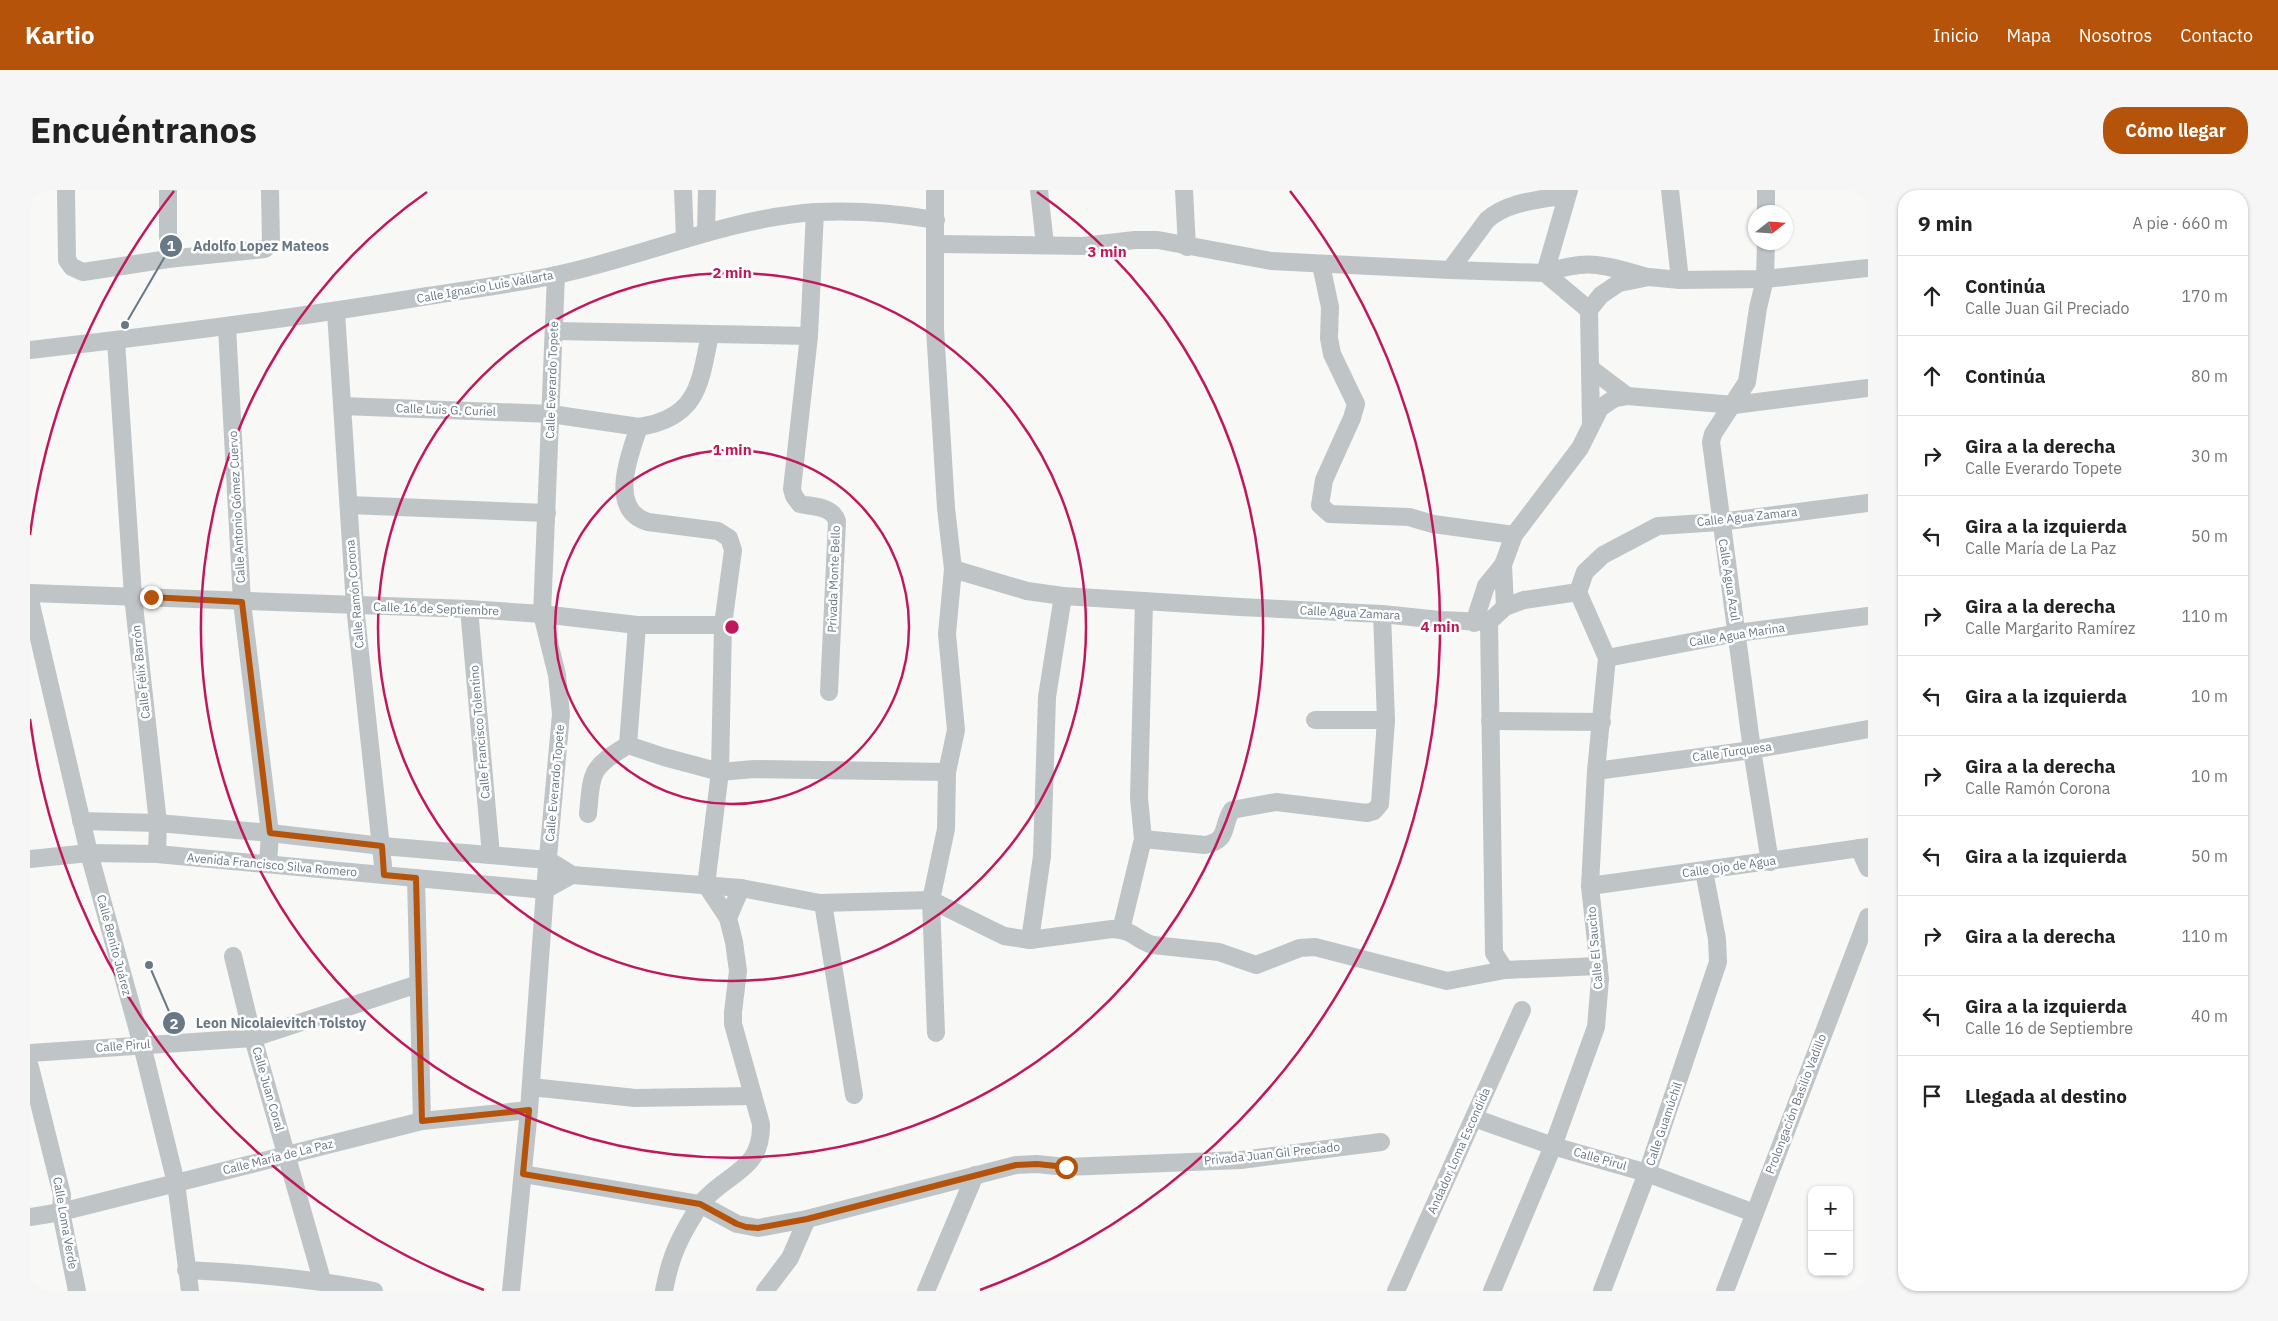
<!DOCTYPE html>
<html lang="es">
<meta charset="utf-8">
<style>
:root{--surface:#fff;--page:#f6f6f6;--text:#222;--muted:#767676;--line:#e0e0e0;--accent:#b45309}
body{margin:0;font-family:"IBM Plex Sans",sans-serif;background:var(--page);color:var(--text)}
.controls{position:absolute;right:15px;bottom:15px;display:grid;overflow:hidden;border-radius:10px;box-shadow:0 1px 4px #0004}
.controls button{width:45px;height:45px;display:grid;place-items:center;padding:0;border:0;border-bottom:1px solid var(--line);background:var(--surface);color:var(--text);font:25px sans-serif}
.compass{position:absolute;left:1718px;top:15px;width:45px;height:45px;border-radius:50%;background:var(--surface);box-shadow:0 1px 4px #0004;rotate:73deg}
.stop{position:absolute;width:15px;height:15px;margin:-11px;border:4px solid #b45309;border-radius:50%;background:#fff}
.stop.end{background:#b45309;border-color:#fff;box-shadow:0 1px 5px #0008}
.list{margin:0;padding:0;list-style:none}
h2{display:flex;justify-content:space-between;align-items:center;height:65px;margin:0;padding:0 20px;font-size:21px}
h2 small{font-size:16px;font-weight:400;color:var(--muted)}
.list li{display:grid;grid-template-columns:32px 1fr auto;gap:15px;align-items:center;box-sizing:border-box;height:80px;padding:0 20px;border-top:1px solid var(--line)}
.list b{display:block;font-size:19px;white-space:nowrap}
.list p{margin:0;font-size:16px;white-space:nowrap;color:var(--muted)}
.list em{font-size:16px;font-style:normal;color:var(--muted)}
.icon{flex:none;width:28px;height:28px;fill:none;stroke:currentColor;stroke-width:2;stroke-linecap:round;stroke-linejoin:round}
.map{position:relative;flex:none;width:1838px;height:1101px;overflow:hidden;border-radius:20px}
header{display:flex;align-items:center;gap:30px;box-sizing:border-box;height:70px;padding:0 25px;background:var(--accent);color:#fff}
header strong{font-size:24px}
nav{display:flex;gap:28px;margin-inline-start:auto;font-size:18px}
.intro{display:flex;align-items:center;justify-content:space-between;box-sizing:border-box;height:120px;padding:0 30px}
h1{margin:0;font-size:35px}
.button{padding:12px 22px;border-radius:20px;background:var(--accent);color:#fff;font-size:18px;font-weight:700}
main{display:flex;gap:30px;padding:0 30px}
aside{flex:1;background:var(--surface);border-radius:20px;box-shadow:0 1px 4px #0004}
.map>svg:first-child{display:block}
</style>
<header>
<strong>Kartio</strong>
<nav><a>Inicio</a><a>Mapa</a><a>Nosotros</a><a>Contacto</a></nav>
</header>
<div class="intro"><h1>Encuéntranos</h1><a class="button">Cómo llegar</a></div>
<main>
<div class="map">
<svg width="1838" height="1101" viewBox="0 0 1838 1101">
<rect width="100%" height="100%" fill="#f8f8f6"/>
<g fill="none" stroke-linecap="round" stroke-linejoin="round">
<g stroke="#bfc4c7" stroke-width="18">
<polyline points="36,0 37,70 42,77 53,82 138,69 235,59 241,53 240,0"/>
<polyline points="653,0 655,49"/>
<polyline points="905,0 905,139 916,318 923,379 917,444 926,540 917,582 916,639 901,710 906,843"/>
<polyline points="1009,0 1015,55"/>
<polyline points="1154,0 1157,57"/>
<polyline points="1640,0 1650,90"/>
<path d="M 785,22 L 779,146 L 762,299 L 764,306 L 770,314 C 784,317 802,316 807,331 L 799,502"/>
<polyline points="1736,22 1736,0"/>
<polyline points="676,43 677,0"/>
<polyline points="1736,52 1735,89 1728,118 1717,192 1683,244 1681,252 1722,560 1740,672"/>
<polyline points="905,54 1053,56 1105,50 1128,50 1241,71 1420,80 1515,83 1559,120 1571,105 1589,93 1619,87 1650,90 1735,89 1838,78"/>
<polyline points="138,69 138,0"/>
<polyline points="1291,75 1300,117 1299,148 1302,164 1326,214 1322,228 1294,290 1290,315 1300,324 1379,327 1403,334 1484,345"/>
<path d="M 1420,80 L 1457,30 C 1478,11 1510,10 1537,5"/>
<path d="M 1515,83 C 1557,69 1572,74 1614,86"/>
<polyline points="1515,83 1539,0"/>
<polyline points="1559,120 1560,178 1597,206"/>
<polyline points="306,122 325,416 354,685"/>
<polyline points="197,137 212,412 240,643 238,674"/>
<polyline points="524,141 779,146"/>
<polyline points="86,151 103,406 128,633 127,664"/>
<path d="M 0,160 C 133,145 266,128 398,106 C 441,99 484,94 526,85 C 613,67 697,28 786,22 C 826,20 866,23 906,30"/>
<polyline points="1560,178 1561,233"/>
<path d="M 312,216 L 521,224 L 609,237 C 668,228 670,194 680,144"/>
<path d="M 609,237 C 600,263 577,320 618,332 L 688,341 L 699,348 L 703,360 L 693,435 L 690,582 L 676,695 L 698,728 L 704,752 L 708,781 L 703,822 L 703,834 L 731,934 C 732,980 699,982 674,1010 C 668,1017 664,1025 659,1033 C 645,1057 639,1074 634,1101"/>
<polyline points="319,315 517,323"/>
<polyline points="923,379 997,401 1033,406 1210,417 1352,424 1410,430 1459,432 1475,417 1494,410 1548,402 1555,382 1573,365 1628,336 1690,332 1838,313"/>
<polyline points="0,403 439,419 512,424 607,435 693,435"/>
<polyline points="0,410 59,663 112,855 146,993 160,1101"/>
<polyline points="1475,417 1473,375 1484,345 1550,258 1570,218 1585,208 1597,206 1704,215 1838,198"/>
<polyline points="439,419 461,665"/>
<polyline points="1459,432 1464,763 1475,780 1569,776"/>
<polyline points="1444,433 1456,396 1473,375"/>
<polyline points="1577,468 1707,443 1838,426"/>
<polyline points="1285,530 1356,530"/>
<polyline points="1460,531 1572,532"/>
<polyline points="598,555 607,435"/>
<polyline points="1566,581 1722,560 1838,539"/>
<path d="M 558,624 C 562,581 560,578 598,555 L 634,567 L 690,582 L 724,579 L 917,582"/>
<path d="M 51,631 L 128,633 L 240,643 L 352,656 L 518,670 L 542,685 L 711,698 L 790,713 L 901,710 L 974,746 L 1000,750 L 1082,739 C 1105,740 1105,750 1123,755 L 1189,762 L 1226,775 L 1270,758 L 1285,757 L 1417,791 L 1475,780"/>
<path d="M 1113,649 L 1175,655 C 1200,650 1191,636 1202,620 L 1246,612 L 1337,623 L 1344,621 L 1350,614 L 1356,530 L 1352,424"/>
<polyline points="1829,658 1838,678"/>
<polyline points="0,669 59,663 127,664 515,700 542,685"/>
<polyline points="386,688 392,931"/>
<polyline points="1560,696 1838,657"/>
<polyline points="793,713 824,905"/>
<polyline points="698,728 711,698"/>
<polyline points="1091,740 1113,649 1109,608 1114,411"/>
<polyline points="1000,750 1012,666 1017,507 1033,406"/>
<polyline points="203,766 223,848 292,1090"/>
<polyline points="0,863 223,848 388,794"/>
<polyline points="0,877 32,1005 31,1022 47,1101"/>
<polyline points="501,897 605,908 723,906"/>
<polyline points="1444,928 1523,956 1617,983 1724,1023"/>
<polyline points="493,984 670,1014 707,1034 728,1038 777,1029 986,975 1007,974 1036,977 1211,970 1351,952"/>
<polyline points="0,1027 31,1022 392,931 499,920"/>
<path d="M 156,1080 C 220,1083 281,1088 344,1101"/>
<polyline points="481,1101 499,920 515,700 531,524 527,485 512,424 526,85"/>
<polyline points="735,1101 760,1068 777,1029"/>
<polyline points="896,1101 945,985"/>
<polyline points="1366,1101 1492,820"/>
<polyline points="1462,1101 1523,956 1566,837 1570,789 1560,696 1566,581 1577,468 1548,402"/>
<polyline points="1572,1101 1617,983 1688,772 1687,749 1674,681"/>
<polyline points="1695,1101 1838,727"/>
</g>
</g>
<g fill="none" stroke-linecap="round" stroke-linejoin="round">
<polyline stroke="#b45309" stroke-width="6" points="121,407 212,412 240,643 352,656 354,685 386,688 392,931 499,920 493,984 670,1014 707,1034 716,1037 728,1038 777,1029 986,975 1007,974 1036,977"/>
</g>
<g fill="none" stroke="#c2185b" stroke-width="2.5">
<circle cx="702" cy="437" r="177"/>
<circle cx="702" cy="437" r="354"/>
<path d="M1007 2A531 531 0 1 1 397 2"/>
<path d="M454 1100A708 708 0 0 1 0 529M0 345A708 708 0 0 1 144 1M1260 1A708 708 0 0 1 950 1100"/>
</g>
<g text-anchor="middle" stroke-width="5" stroke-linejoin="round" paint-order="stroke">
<g font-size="12" fill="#697885" stroke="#fff">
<text transform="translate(455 97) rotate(-10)" y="4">Calle Ignacio Luis Vallarta</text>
<text transform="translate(522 190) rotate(-88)" y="4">Calle Everardo Topete</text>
<text transform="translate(416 220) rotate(2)" y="4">Calle Luis G. Curiel</text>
<text transform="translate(207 317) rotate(-93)" y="4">Calle Antonio Gómez Cuervo</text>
<text transform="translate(1717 327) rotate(-6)" y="4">Calle Agua Zamara</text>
<text transform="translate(804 389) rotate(-88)" y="4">Privada Monte Bello</text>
<text transform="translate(1699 390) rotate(81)" y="4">Calle Agua Azul</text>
<text transform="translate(325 404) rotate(-95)" y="4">Calle Ramón Corona</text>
<text transform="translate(406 419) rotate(2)" y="4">Calle 16 de Septiembre</text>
<text transform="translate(1320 423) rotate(3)" y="4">Calle Agua Zamara</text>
<text transform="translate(1707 445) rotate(-9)" y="4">Calle Agua Marina</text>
<text transform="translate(111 482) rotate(-96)" y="4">Calle Félix Barrón</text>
<text transform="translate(450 542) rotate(-95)" y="4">Calle Francisco Tolentino</text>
<text transform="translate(1702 562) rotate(-8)" y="4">Calle Turquesa</text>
<text transform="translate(525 593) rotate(-85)" y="4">Calle Everardo Topete</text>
<text transform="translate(242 675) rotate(5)" y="4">Avenida Francisco Silva Romero</text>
<text transform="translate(1699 677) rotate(-8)" y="4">Calle Ojo de Agua</text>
<text transform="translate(84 755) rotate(75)" y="4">Calle Benito Juárez</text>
<text transform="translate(1565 758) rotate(-95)" y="4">Calle El Saucito</text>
<text transform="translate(93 856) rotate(-4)" y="4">Calle Pirul</text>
<text transform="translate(238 899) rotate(74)" y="4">Calle Juan Coral</text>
<text transform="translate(1766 914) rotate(-69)" y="4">Prolongación Basilio Vadillo</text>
<text transform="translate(1634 934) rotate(-71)" y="4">Calle Guamúchil</text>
<text transform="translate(1429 961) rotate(-66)" y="4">Andador Loma Escondida</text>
<text transform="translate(1242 964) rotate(-6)" y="4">Privada Juan Gil Preciado</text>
<text transform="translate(248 967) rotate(-14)" y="4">Calle María de La Paz</text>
<text transform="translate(1570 969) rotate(16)" y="4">Calle Pirul</text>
<text transform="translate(35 1033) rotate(80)" y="4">Calle Loma Verde</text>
</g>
</g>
<circle cx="702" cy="437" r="8" fill="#c2185b" stroke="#fff" stroke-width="2.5"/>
<g font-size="15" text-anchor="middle" font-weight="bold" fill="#c2185b" stroke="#fff" stroke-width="5" stroke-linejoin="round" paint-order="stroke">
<text x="1077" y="67">3 min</text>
<text x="702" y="88">2 min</text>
<text x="702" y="265">1 min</text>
<text x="1410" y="442">4 min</text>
</g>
<path fill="none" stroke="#697885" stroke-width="2" d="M95 135L141 56M119 775L144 833"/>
<g fill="#697885" stroke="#fff" stroke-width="2">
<circle cx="95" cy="135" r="5"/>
<circle cx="119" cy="775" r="5"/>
<circle cx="141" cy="56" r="12"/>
<circle cx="144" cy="833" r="12"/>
</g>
<g font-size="15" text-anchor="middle" font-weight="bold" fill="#fff">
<text x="141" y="61">1</text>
<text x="144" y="839">2</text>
</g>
<g font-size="14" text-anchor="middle" font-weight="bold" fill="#697885" stroke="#fff" stroke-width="5" stroke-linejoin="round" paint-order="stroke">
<text x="231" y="61">Adolfo Lopez Mateos</text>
<text x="251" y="838">Leon Nicolaievitch Tolstoy</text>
</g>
</svg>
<div class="controls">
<button>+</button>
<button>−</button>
</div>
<svg class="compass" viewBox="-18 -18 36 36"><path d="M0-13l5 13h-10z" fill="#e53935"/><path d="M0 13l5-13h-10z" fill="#767676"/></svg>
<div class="stop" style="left:1036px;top:977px"></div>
<div class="stop end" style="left:121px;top:407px"></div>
</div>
<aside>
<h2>9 min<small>A pie · 660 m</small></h2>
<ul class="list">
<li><svg class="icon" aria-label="ahead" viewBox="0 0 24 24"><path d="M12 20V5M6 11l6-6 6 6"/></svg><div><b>Continúa</b><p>Calle Juan Gil Preciado</p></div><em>170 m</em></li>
<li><svg class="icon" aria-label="ahead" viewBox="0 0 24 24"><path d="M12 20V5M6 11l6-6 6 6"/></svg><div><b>Continúa</b></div><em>80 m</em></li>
<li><svg class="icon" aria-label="right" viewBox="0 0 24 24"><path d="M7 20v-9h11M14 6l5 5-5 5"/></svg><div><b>Gira a la derecha</b><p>Calle Everardo Topete</p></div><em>30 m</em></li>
<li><svg class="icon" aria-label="left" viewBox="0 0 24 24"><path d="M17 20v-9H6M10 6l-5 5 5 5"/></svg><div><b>Gira a la izquierda</b><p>Calle María de La Paz</p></div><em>50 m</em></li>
<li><svg class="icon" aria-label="right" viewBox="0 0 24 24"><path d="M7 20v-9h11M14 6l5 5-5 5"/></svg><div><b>Gira a la derecha</b><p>Calle Margarito Ramírez</p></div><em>110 m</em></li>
<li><svg class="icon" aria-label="left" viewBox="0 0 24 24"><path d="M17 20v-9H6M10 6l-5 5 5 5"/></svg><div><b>Gira a la izquierda</b></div><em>10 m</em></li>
<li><svg class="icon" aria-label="right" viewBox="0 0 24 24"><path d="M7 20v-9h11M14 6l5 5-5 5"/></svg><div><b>Gira a la derecha</b><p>Calle Ramón Corona</p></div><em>10 m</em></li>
<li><svg class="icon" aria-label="left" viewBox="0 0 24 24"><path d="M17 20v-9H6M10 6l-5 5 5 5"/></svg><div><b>Gira a la izquierda</b></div><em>50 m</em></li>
<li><svg class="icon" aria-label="right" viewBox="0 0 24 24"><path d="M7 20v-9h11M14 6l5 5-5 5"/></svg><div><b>Gira a la derecha</b></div><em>110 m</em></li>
<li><svg class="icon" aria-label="left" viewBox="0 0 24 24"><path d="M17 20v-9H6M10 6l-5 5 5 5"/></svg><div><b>Gira a la izquierda</b><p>Calle 16 de Septiembre</p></div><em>40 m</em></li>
<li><svg class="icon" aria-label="arrive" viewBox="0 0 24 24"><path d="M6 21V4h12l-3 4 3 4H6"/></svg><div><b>Llegada al destino</b></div></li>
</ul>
</aside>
</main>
